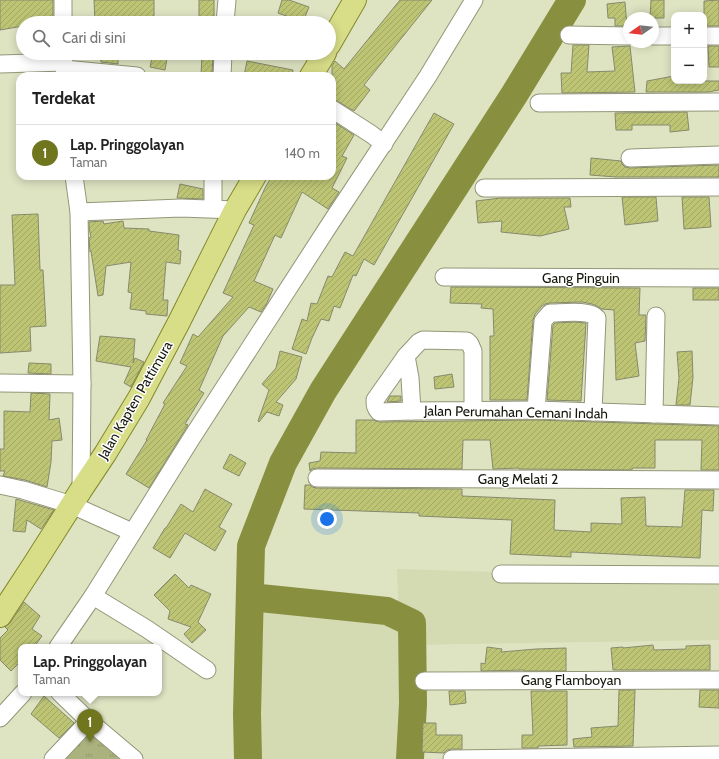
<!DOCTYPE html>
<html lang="id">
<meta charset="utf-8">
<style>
:root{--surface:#fff;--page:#f2f2f2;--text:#222;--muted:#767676;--line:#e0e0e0;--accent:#70761e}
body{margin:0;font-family:Cabin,sans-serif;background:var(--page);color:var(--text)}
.controls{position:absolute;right:12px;top:12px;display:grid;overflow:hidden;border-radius:8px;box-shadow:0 2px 10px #0003}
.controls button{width:36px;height:36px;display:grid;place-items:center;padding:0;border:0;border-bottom:1px solid var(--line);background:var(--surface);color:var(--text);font:20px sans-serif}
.compass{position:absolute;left:623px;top:12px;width:36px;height:36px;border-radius:50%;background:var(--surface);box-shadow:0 2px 10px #0003;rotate:256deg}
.you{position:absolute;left:327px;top:519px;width:14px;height:14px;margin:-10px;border:3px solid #fff;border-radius:50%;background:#1a73e8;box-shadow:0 0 0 6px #1a73e833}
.badge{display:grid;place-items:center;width:26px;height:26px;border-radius:50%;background:var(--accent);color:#fff;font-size:13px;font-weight:700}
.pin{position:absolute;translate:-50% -33px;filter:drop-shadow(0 1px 2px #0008)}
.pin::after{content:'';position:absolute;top:21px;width:14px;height:12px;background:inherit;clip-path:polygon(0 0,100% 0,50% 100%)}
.popup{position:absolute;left:18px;top:644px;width:144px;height:52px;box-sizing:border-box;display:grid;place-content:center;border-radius:8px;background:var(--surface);filter:drop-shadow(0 1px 3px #0005);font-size:13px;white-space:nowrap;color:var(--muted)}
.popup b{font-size:15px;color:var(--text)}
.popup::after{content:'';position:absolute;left:50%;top:100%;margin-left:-8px;border:8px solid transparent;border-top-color:var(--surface)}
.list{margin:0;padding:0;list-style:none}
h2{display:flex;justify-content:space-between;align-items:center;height:52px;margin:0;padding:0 16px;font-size:17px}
h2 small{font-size:13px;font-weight:400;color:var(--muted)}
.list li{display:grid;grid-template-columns:26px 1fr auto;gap:12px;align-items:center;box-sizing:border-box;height:56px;padding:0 16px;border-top:1px solid var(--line)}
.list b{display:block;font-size:15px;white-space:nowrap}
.list p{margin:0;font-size:13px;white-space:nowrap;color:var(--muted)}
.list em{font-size:13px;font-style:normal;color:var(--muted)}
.icon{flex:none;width:22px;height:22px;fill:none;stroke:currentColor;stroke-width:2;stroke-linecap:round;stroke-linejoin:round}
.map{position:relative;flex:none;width:719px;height:759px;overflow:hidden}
.search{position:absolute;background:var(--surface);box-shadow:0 2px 10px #0003;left:16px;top:16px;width:320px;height:44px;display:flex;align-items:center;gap:10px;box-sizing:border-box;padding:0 14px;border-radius:22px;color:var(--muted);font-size:15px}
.panel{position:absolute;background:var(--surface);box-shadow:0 2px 10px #0003;left:16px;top:72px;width:320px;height:108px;border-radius:12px}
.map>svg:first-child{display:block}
</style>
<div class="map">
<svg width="719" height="759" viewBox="0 0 719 759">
<defs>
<pattern id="park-tufts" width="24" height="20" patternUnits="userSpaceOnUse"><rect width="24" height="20" fill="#acb27d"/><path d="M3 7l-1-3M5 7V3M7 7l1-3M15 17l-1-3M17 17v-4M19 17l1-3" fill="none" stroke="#93986b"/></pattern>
<pattern id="building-hatch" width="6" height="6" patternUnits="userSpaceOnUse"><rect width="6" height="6" fill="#bdc575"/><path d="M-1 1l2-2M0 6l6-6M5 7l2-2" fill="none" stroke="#a2a864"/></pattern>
</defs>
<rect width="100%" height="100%" fill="#dee3c2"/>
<polygon fill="#d4dab1" points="397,569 719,579 719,640 404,645 399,749 400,759 259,759 259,723 255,596 399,622"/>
<polygon fill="url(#park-tufts)" points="89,725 122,759 58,759"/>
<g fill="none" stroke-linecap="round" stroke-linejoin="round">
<g stroke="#888f3f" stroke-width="28">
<polyline points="250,597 387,611 412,623 413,704 410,759"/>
<polyline points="248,759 247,714 251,546 283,463 323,391 514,95 572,0"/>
</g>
</g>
<g fill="url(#building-hatch)" stroke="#868a6c">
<polygon points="0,0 53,0 53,17 31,20 32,23 23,23 23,26 0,30"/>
<polygon points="94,0 154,0 154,21 122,20 122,23 95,23"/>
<rect x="199" y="0" width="15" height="23"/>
<polygon points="282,0 289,0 309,7 303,22 278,13"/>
<polygon points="400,0 432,0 364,85 370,90 354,111 337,101 332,99 332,66 335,61 344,69"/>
<polygon points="651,0 664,0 664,18 650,18"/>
<polygon points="719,0 719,26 704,26 704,1"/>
<polygon points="625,2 627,26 615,26 615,18 608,18 607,4"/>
<polygon points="573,45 589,45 587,72 615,71 612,47 630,46 635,92 562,93 561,73 571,73"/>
<polygon points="708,46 719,46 719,67 709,67"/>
<polygon points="100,53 118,53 118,64 101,62"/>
<polygon points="153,53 168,53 165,70 150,67"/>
<polygon points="202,53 213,54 212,76 201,76"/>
<polygon points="247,61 293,70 292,76 244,76"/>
<polygon points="674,76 674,81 719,81 719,90 708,92 646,92 647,81"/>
<polygon points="687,112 689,130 670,132 670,125 632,125 632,130 616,130 615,113"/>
<polygon points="434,113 454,124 374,265 364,259 356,276 353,275 340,308 334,306 329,321 321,319 312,338 306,354 292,349 302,319 307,321 311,303 317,304 328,276 332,277 345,252 353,256"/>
<polygon points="332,121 354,135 342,156 347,158 332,188 339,192 328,209 302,192 281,238 275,235 254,281 273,289 266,305 261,312 249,307 223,336 199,390 204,393 185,424 188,425 149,488 126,474 147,440 146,440 165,404 163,403 187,366 180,363 193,334 198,337 233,297 223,293 254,225 249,223 265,188 272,176 332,176"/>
<polygon points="591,158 621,161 622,164 625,167 630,168 719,165 719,177 616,177 590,175"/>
<polygon points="180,184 203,189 203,199 177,198"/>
<polygon points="622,197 656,197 658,221 625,225"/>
<polygon points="682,197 709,197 711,227 684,229"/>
<polygon points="501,198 570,198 571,207 564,207 569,229 540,236 501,232 502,221 478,223 476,201"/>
<polygon points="38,214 40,270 43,270 46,326 30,327 31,351 0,353 0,285 15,285 12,215"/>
<polygon points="103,221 104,224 123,221 124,228 149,229 149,231 179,235 178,250 181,251 180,264 166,262 163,300 168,300 167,316 146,314 146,311 130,309 132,293 128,292 131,262 106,266 103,295 98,296 91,251 90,252 89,238 91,237 89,228 89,222"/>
<polygon points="451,287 640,288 639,315 646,315 645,341 635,343 639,376 616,380 614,310 602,309 597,306 592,304 582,302 550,303 545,304 542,306 535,314 533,320 527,400 490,400 490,336 494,336 493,309 481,308 482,304 450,303"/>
<rect x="693" y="288" width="26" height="12"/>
<polygon points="575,322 586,323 581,401 547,400 553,325 555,323"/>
<polygon points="100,336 135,339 133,363 135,358 144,362 131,387 124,383 131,367 96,361"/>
<polygon points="280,351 302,357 296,379 276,402 283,405 279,416 267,412 259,422 258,421 269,390 262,384 276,368"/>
<polygon points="692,351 693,377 690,405 676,405 679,378 677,352"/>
<polygon points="29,363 51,364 51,374 28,373"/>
<polygon points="452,374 454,387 435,389 434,377"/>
<polygon points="31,393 50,394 49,420 59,418 62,440 52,441 51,462 47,487 25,480 3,476 5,471 0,471 0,449 4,449 4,411 30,412"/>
<polygon points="390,396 401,396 401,401 387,402"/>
<polygon points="356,420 373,420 379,422 536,420 719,426 719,470 701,470 702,440 655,440 655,468 632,468 632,470 519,469 519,468 493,469 490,440 463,440 462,469 317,468 312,469 310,471 309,463 320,461 321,452 356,453"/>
<polygon points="230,454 246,463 239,476 223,468"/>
<polygon points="305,485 310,485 312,487 317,488 462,489 462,496 555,500 554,530 591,532 591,523 622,524 621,498 645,497 646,526 682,527 685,490 714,490 713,511 702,510 700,558 571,552 571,557 510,554 512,520 419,516 419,513 304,509"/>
<polygon points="205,489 232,504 219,527 226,531 215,551 185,533 170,558 153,548 165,528 166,528 181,504 193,512"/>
<polygon points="16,499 54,510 41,529 27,520 25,532 13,531"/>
<polygon points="175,574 189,588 191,585 211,594 198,622 206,630 192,643 184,634 191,627 168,619 170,611 154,595"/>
<polygon points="24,602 40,616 32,629 42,636 34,647 21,647 21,661 11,671 0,660 0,638 8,630 5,627 10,623"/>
<polygon points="653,645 654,650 686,649 686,646 710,645 710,670 613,670 611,648 623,647 623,648"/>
<polygon points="487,647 502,649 501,652 536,649 566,648 566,671 524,671 524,670 481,671 481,663 485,664"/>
<polygon points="619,690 635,690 633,746 574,747 573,739 592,737 591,728 618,726"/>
<polygon points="700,690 719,690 719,708 699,707"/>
<polygon points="449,691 465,691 466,703 450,705"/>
<polygon points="531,691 567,691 567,745 538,746 538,748 522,748 522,735 533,735"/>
<polygon points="44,696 74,723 59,738 31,714"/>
<polygon points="423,723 436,723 436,735 462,735 462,749 451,749 447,750 444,753 422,752"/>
</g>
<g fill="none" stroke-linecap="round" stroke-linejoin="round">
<g stroke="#939778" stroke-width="19">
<g id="minor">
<polyline points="63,0 63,23"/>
<polyline points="225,23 227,0"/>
<polyline points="569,35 629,36"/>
<polyline points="653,36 674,36"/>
<polyline points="704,36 719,36"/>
<polyline points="0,64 64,62"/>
<polyline points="64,69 137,76"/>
<polyline points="222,76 223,53"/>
<polyline points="539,103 719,102"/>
<polyline points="332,109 371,134 384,144"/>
<polyline points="630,158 719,155"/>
<polyline points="74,176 79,212 82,384 81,490"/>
<polyline points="484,188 719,187"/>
<polyline points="213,208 213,176"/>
<polyline points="79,212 181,208 235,210"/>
<polyline points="444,277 719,278"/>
<path d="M 406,356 L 375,400 C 375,405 375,408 379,412 L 412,411"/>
<polyline points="0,383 82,384"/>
<path d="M 536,410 L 543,321 L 550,313 C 561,313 590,309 597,318 L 593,412"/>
<polyline points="473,411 473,351 470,344 467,341 423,340 419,342 406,356 410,378 412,411 536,410 719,416"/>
<polyline points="654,414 656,316"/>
<polyline points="317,478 719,480"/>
<polyline points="0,485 23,490 72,505 132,532"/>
<polyline points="501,574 719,575"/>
<polyline points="93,596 147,629 207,670"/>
<polyline points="58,647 93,596 191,439 330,224 428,76 474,0"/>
<polyline points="424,681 719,680"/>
<polyline points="60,693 89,721 134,759"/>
<polyline points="0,718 23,693"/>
<polyline points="53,759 89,721"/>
<polyline points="452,759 719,755"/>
</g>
</g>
<g stroke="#838929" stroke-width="24">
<g id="major">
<polyline points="329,45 355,0"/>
<polyline points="311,76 325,53"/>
<polyline points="0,616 34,564 81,490 105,454 139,398 179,322 235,210 255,176"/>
</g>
</g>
<use href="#minor" stroke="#fff" stroke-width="17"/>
<use href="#major" stroke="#d8dd88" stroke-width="22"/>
</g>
<g text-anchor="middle" stroke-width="3" stroke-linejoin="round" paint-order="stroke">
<g font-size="14" fill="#16170c" stroke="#fff">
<text x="581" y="283">Gang Pinguin</text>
<text transform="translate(135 400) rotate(-60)" y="5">Jalan Kapten Pattimura</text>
<text transform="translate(516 412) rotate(1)" y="5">Jalan Perumahan Cemani Indah</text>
<text x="518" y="484">Gang Melati 2</text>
<text x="571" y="685">Gang Flamboyan</text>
</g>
</g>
</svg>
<div class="controls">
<button>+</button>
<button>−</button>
</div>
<svg class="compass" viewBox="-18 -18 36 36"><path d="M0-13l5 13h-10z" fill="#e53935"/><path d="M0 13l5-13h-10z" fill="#767676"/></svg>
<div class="you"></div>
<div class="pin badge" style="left:90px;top:742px">1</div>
<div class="popup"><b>Lap. Pringgolayan</b>Taman</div>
<div class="search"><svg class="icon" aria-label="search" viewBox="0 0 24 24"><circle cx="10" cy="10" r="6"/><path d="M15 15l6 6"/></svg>Cari di sini</div>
<section class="panel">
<h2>Terdekat<small></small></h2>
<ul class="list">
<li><span class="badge">1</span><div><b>Lap. Pringgolayan</b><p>Taman</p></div><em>140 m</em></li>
</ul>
</section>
</div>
